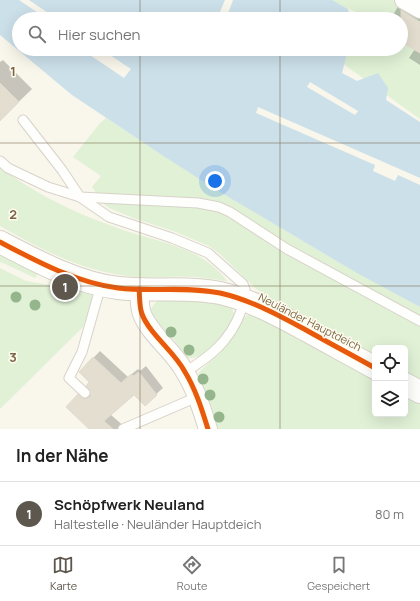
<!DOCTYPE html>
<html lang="de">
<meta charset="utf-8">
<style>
:root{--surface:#fff;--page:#f6f6f6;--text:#222;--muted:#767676;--line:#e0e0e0;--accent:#5d574d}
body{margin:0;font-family:Manrope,sans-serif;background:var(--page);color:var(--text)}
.controls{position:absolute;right:12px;bottom:12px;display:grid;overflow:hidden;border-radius:6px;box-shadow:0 4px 16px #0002}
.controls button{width:36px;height:36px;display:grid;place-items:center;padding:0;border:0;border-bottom:1px solid var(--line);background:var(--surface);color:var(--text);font:20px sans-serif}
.you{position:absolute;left:215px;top:181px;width:14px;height:14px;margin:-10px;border:3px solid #fff;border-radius:50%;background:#1a73e8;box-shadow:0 0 0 6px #1a73e833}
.badge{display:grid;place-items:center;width:26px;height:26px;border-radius:50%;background:var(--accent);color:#fff;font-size:13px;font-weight:700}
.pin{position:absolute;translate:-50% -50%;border:2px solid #fff;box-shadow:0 1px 4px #0006}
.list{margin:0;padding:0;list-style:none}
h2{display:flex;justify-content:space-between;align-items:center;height:52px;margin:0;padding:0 16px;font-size:17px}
h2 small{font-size:13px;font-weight:400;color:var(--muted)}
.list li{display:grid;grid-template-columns:26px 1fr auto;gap:12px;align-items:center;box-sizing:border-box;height:64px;padding:0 16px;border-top:1px solid var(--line)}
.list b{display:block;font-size:15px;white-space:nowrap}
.list p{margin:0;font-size:13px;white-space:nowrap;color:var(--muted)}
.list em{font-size:13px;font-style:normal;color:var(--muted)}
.icon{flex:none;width:22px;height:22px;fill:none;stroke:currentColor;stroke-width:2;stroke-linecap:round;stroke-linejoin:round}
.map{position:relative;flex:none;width:420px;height:429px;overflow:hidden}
.search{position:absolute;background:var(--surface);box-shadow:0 4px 16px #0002;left:12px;right:12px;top:12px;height:44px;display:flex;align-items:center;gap:10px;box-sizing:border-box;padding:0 14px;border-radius:22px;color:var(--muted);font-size:15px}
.sheet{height:116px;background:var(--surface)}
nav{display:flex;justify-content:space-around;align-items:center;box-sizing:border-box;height:56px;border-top:1px solid var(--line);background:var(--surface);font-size:11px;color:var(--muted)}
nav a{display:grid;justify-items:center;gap:2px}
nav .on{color:var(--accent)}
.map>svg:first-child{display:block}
</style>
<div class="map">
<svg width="420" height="429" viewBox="0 0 420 429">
<rect width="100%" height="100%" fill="#f9f6ec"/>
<g fill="#e0f1d6">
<polygon points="329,0 420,0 420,119 342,63 346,49 401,49 401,19 356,19 358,13"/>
<path d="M 106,118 C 208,185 312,249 420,307 L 420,319 L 212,203 L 97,194 L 92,187 L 101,176 L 73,157 L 100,123 Z"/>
<path d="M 0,167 C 28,189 63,207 96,220 C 110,225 125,231 139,235 C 171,244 207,253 227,281 C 217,280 207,278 197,277 C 174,275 150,279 127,276 C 80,270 40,249 0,226 Z"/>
<polygon points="100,201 196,207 218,212 237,221 299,260 420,326 420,379 405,371 405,348 375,348 375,355 280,304 255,288 221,255 209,246 176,232 136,219 109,208"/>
<polygon points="0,250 40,270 35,278 3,263 0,262"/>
<polygon points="0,268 26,281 72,289 94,296 83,327 0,409"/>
<path d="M 174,296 L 229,305 C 232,308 234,311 234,316 C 233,326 217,346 209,352 C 203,356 195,358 188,358 L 172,337 L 154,319 L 151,309 C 157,299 163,297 174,296 Z"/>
<polygon points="255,313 375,376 375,414 405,414 405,392 420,400 420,429 218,429 209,404 199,380 199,372 220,353 234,335 243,318 249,314"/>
</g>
<polygon fill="#cce0ea" points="0,0 332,0 348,9 351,19 19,19 19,49 348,49 342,73 357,81 378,73 388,88 386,100 420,122 420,307 357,273 220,192 165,157 72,95 0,35"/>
<g fill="#f9f6ec">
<polygon points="19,0 29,0 57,19 47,19"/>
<polygon points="225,0 233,0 226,19 217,19"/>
<polygon points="81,49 101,49 131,69 124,78"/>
<polygon points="310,82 358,111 355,115 307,87"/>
<polygon points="258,107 420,178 420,185 398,175 395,181 373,171 375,165 256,113"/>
</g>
<g fill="#0003">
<polygon points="406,0 420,6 420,65 409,58 415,49 401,41 401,19 391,19 397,8"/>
<polygon points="3,60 32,89 0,120 0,62"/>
<polygon points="100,351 128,377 138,369 140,371 146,366 163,388 145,404 134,393 110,414 127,429 90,429 67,407 85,389 91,393 91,382 80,372"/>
</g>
<g fill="#e4ded0" stroke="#e2dcce">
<polygon points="401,10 420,22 420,53 401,42"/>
<polygon points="0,83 19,102 0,121"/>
<polygon points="93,357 121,383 131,374 133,376 139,372 157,395 145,406 134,395 104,421 113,429 89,429 66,407 78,394 84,399 90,397 91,391 86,386 89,382 79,372"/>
</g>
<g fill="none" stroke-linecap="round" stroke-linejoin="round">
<g stroke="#d8d3ca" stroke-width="11">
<g id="lane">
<path d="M 23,120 L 62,170 L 80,197 L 109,217 L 172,238 L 208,253 L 243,284 C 248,294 244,302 241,311 C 230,341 211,356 185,372"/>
<polyline points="0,161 8,168 48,187 80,197 198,203 219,207 230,212 287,249 420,321"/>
<polyline points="85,393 69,378 82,352 101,285"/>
<polyline points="123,429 197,397"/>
</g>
</g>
<g stroke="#d8d3ca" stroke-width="20">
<g id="street">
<polyline points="404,0 420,9"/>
<path d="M 139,289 C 140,297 139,306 142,314 C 150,335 174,351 185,372 C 196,390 202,410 208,429"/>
</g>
</g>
<g stroke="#d7d2c7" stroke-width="24">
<g id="secondary">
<path d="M 0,242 C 36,261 77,283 118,288 C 152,292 186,286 220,293 C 251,300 278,315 306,330 C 329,343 352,355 375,368"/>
<polyline points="405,384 420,392"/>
</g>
</g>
<use href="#lane" stroke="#fefefc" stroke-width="9"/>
<use href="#street" stroke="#fefefc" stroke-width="18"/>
<use href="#secondary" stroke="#fefefc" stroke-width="22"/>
<g stroke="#fffcef" stroke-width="8">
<g id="cycleway">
<path d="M 0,242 C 36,261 77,283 118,288 C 152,292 186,286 220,293 C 251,300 278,315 306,330 C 329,343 352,355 375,368"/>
<path d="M 139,289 C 140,297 139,306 142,314 C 150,335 174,351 185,372 C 196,390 202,410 208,429"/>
</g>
</g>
<use href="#cycleway" stroke="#e8590c" stroke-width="5"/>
</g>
<g fill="#95b58d">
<circle cx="16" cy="297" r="5.5"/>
<circle cx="35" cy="305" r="5.5"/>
<circle cx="171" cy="332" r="5.5"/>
<circle cx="189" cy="350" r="5.5"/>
<circle cx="203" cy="379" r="5.5"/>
<circle cx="210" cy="395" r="5.5"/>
<circle cx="219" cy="417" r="5.5"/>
</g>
<path fill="none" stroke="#7a6649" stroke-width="1" stroke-opacity="0.55" d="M 140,0 L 140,19M 280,0 L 280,19M 140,49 L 140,429M 280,49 L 280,429M 0,143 L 420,143M 0,286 L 420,286"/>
<g text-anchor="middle" stroke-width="3" stroke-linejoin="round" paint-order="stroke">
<g font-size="11" fill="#7a6649" stroke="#fffcef">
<text transform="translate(310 322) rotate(27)" y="4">Neuländer Hauptdeich</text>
</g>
</g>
<g font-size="13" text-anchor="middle" font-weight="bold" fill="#7a6649" stroke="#fffcef" stroke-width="3" stroke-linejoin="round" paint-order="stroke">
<text x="13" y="76">1</text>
<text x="13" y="219">2</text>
<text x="13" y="362">3</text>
</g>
</svg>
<div class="controls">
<button><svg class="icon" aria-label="locate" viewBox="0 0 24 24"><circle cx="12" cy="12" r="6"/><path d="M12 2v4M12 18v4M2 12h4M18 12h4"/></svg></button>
<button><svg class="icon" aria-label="layers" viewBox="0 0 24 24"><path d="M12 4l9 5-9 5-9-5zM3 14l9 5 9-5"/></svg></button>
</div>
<div class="you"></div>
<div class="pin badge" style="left:65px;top:287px">1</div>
<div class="search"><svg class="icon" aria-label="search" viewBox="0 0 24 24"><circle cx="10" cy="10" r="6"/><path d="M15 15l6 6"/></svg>Hier suchen</div>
</div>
<section class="sheet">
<h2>In der Nähe<small></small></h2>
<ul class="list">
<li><span class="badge">1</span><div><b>Schöpfwerk Neuland</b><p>Haltestelle · Neuländer Hauptdeich</p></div><em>80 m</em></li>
</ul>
</section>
<nav>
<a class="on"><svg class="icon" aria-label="map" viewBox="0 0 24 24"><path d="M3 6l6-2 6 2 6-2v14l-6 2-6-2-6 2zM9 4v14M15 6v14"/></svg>Karte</a>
<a><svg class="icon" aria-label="directions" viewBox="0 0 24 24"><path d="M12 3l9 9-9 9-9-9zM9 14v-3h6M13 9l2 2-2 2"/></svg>Route</a>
<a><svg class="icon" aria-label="saved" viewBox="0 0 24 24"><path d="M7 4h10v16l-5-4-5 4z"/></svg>Gespeichert</a>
</nav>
